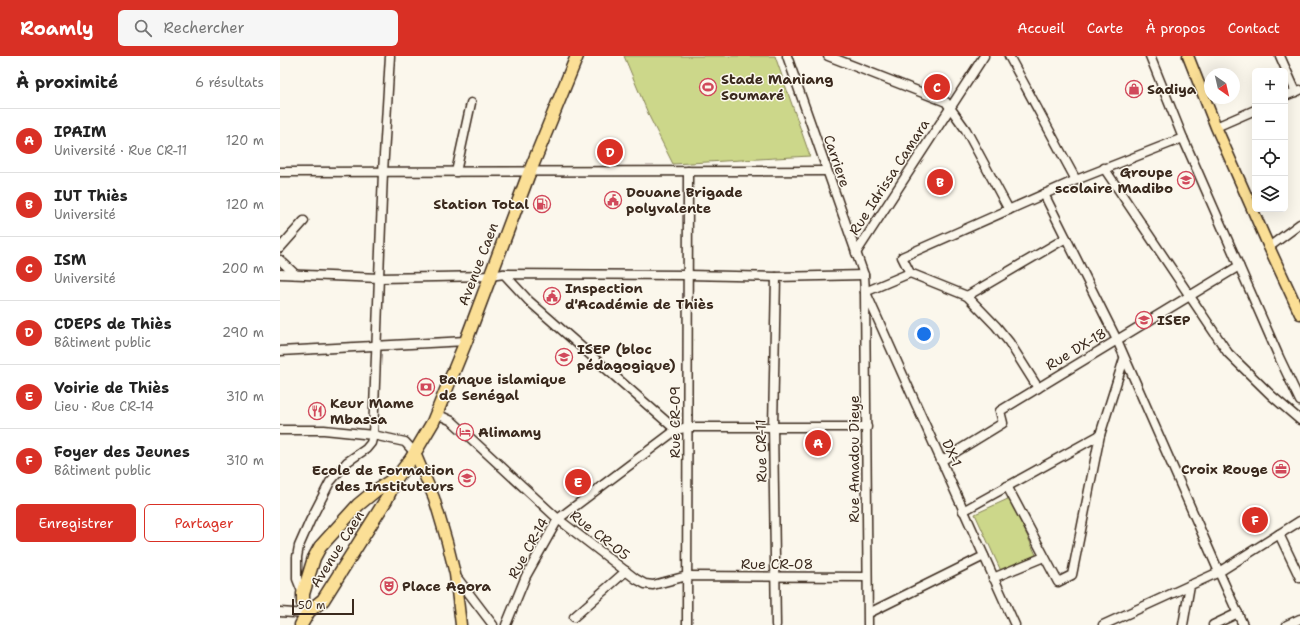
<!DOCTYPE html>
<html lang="fr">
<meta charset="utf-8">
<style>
:root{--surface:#fff;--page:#f6f6f6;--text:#222;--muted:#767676;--line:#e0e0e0;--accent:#d93025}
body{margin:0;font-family:"Shantell Sans",sans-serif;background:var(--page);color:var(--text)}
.controls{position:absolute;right:12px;top:12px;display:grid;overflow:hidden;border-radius:6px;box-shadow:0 4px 16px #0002}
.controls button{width:36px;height:36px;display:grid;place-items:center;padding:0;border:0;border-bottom:1px solid var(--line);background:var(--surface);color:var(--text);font:20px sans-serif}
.compass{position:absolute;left:924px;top:12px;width:36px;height:36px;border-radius:50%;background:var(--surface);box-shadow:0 4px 16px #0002;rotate:146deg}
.scale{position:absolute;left:12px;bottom:10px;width:62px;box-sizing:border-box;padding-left:4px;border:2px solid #3b2a1e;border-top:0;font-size:11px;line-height:14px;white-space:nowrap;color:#3b2a1e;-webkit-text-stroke:3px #fbf7ec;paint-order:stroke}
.you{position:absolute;left:644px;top:278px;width:14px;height:14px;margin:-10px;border:3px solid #fff;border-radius:50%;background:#1a73e8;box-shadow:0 0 0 6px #1a73e833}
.badge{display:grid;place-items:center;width:26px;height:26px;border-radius:50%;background:var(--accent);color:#fff;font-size:13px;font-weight:700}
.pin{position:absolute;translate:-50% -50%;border:2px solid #fff;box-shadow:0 1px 4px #0006}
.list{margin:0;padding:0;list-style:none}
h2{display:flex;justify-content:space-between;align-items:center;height:52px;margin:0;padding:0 16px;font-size:17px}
h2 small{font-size:13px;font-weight:400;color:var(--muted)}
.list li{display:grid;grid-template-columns:26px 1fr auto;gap:12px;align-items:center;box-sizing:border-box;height:64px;padding:0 16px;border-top:1px solid var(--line)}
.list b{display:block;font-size:15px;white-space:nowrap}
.list p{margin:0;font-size:13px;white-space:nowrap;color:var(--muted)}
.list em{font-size:13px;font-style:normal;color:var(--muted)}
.actions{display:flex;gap:8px;padding:12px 16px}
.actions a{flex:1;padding:9px 0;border:1px solid var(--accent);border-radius:6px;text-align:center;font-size:14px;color:var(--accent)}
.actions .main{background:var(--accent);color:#fff}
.icon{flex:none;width:22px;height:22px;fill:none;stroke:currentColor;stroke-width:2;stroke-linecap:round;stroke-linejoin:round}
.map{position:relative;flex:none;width:1020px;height:569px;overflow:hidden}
header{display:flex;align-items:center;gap:24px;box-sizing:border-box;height:56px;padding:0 20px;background:var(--accent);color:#fff}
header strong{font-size:19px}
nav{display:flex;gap:22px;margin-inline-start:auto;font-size:14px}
.search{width:280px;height:36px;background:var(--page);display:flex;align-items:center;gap:10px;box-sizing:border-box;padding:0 14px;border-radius:6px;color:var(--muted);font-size:15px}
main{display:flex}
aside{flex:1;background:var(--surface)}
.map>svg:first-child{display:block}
</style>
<header>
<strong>Roamly</strong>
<div class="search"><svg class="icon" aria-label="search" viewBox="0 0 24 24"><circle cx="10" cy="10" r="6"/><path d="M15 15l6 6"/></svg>Rechercher</div>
<nav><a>Accueil</a><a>Carte</a><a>À propos</a><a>Contact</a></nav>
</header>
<main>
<aside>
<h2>À proximité<small>6 résultats</small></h2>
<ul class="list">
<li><span class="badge">A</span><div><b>IPAIM</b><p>Université · Rue CR-11</p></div><em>120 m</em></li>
<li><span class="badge">B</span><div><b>IUT Thiès</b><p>Université</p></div><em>120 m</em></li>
<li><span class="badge">C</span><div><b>ISM</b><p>Université</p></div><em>200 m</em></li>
<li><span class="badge">D</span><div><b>CDEPS de Thiès</b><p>Bâtiment public</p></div><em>290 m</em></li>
<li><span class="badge">E</span><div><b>Voirie de Thiès</b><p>Lieu · Rue CR-14</p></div><em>310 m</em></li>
<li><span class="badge">F</span><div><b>Foyer des Jeunes</b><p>Bâtiment public</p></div><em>310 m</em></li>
</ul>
<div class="actions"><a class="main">Enregistrer</a><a>Partager</a></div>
</aside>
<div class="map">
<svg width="1020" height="569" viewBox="0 0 1020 569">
<rect width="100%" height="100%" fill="#fbf7ec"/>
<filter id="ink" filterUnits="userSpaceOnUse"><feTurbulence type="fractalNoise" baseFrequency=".025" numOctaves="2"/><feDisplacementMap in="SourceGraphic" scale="8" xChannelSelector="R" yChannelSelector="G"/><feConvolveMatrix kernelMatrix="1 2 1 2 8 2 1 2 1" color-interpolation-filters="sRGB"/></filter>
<g filter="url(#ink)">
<g fill="#ccd78a" stroke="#848054">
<polygon points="344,0 495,0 530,100 393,108 370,62"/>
<polygon points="730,442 756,499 721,515 695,458"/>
</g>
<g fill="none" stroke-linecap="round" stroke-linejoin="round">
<g stroke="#3b2a1e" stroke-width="11">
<g id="minor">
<polyline points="507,0 584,219 585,236 588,569"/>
<polyline points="548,0 666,46 686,74 729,154"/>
<polyline points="729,0 796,124"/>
<polyline points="870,0 903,82 999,301 1020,345"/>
<polyline points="1000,0 1016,36"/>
<polyline points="1005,40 1020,34"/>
<polyline points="936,71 975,54"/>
<polyline points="824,112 948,297 992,340 1020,364"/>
<polyline points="0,116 547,115"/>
<polyline points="176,116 191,47"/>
<polyline points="764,138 837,284 939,516 963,569"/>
<polyline points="786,182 687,240 630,217 622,201 796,124 903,82"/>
<polyline points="989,191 1020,168"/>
<polyline points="0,192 24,165"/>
<polyline points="576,197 704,0"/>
<polyline points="0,204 15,218"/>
<polyline points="0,218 100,222 210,220 224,218 408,219 496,221 584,219"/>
<polyline points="224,218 249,245 396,374"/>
<polyline points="496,221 493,370 496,569"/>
<polyline points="585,236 630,217"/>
<polyline points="587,239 735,569"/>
<polyline points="687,240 716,270 729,286 758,332"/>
<polyline points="0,295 186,285"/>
<polyline points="157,358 172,365 278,463 356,523 365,528 373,529 407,520 587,521"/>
<polyline points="0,374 44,374 93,379 125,386 135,397"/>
<polyline points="661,405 723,367 720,355 959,210"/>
<polyline points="727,430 778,526 792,519 820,379 844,303"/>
<polyline points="683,455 820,379"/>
<polyline points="999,478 1020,522"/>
<polyline points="175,519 213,569"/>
<polyline points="713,522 764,501"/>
<polyline points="23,538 17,523 17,501 19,490 30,465 50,426 67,406 86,393 91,387 93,379 103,116 110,0"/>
<polyline points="0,556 27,558"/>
<polyline points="589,557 704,500"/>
<polyline points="294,561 346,515"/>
<polyline points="226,569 246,520 278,463 396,374 408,371 587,371"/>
<polyline points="407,569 408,115"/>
<polyline points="823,569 939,516 1020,465"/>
<polyline points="903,569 910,529"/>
<polyline points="933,569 958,557"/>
<polyline points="1007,569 1020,563"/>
</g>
</g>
<g stroke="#3b2a1e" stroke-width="13">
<g id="major">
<polyline points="908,0 936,71 989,191 1020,258"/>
<polyline points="135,397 154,442 167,486 175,518 181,569"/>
</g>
</g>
<g stroke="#3b2a1e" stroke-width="15">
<g id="highway">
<polyline points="29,555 23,547 23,538 34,502 40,491 78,449 95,435 117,421"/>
<polyline points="21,569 29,555 43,544 106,444 117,421 131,403 153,366 186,285 248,120 297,0"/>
</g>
</g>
<use href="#minor" stroke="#fbf7ec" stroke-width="8"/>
<use href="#major" stroke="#fbdf96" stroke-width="10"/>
<use href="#highway" stroke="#fbdf96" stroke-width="12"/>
</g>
</g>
<defs>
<g id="stadium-ring" transform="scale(0.9)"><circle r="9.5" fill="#fbf7ec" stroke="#d1495b" stroke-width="1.5"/><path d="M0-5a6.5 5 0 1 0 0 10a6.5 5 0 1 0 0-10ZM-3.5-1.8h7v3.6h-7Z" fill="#d1495b"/></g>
<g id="shop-ring" transform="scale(0.9)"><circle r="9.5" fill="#fbf7ec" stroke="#d1495b" stroke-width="1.5"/><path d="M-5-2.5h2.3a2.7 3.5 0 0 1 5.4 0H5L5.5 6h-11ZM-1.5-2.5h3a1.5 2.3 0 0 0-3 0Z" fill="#d1495b"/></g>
<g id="school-ring" transform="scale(0.9)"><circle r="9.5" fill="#fbf7ec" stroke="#d1495b" stroke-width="1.5"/><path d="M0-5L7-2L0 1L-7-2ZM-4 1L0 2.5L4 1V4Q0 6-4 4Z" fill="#d1495b"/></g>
<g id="civic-ring" transform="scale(0.9)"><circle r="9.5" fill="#fbf7ec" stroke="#d1495b" stroke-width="1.5"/><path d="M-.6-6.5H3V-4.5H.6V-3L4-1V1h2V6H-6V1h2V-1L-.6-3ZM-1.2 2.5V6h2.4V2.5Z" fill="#d1495b"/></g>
<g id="fuel-ring" transform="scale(0.9)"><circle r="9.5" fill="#fbf7ec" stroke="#d1495b" stroke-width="1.5"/><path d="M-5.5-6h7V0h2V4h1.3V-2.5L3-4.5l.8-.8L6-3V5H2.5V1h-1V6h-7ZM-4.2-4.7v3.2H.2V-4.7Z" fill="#d1495b"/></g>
<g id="university-ring" transform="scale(0.9)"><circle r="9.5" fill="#fbf7ec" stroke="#d1495b" stroke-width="1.5"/><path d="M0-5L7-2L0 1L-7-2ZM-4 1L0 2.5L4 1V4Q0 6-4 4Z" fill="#d1495b"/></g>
<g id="bank-ring" transform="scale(0.9)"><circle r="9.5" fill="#fbf7ec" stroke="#d1495b" stroke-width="1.5"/><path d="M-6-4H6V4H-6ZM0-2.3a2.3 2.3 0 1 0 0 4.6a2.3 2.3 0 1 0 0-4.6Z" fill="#d1495b"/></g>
<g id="restaurant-ring" transform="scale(0.9)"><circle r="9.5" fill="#fbf7ec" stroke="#d1495b" stroke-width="1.5"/><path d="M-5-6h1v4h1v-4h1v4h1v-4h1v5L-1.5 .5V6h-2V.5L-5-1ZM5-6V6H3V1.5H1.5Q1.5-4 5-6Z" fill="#d1495b"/></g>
<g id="hotel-ring" transform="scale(0.9)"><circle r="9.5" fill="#fbf7ec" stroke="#d1495b" stroke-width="1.5"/><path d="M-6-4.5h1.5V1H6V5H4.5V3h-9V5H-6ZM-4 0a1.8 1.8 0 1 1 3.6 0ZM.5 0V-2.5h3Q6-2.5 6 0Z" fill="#d1495b"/></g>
<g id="office-ring" transform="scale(0.9)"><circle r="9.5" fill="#fbf7ec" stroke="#d1495b" stroke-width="1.5"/><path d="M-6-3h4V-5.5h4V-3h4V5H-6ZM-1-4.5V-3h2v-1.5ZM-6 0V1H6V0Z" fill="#d1495b"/></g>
<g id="theatre-ring" transform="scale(0.9)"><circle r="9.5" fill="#fbf7ec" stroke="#d1495b" stroke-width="1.5"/><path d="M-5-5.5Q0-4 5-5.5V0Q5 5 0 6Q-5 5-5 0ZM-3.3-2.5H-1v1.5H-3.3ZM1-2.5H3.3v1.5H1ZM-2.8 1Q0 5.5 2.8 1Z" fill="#d1495b"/></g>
</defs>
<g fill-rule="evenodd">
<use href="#stadium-ring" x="428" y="31"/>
<use href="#shop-ring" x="854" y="33"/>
<use href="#school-ring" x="906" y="124"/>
<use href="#civic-ring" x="333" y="144"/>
<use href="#fuel-ring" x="262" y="148"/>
<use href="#civic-ring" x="272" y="240"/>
<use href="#university-ring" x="864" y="264"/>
<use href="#university-ring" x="284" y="301"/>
<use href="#bank-ring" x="146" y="331"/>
<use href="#restaurant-ring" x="37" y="355"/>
<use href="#hotel-ring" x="185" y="376"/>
<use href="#office-ring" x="1001" y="413"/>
<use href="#university-ring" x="187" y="422"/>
<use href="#theatre-ring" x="109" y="530"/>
</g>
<g text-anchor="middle" stroke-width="3" stroke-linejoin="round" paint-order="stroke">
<g font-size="14" font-weight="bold" fill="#3b2a1e" stroke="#fbf7ec" text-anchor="start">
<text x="441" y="28">Stade Maniang<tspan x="441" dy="16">Soumaré</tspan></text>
<text x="867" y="38">Sadiya</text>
<text x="893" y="121" text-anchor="end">Groupe<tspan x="893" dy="16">scolaire Madibo</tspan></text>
<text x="346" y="141">Douane Brigade<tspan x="346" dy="16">polyvalente</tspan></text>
<text x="249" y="153" text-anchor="end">Station Total</text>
<text x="285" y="237">Inspection<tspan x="285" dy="16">d'Académie de Thiès</tspan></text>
<text x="877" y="269">ISEP</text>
<text x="297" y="298">ISEP (bloc<tspan x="297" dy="16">pédagogique)</tspan></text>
<text x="159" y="328">Banque islamique<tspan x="159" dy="16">de Senégal</tspan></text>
<text x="50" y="352">Keur Mame<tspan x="50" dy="16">Mbassa</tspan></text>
<text x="198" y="381">Alimamy</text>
<text x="988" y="418" text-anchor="end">Croix Rouge</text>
<text x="174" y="419" text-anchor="end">Ecole de Formation<tspan x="174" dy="16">des Instituteurs</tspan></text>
<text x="122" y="535">Place Agora</text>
</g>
<g font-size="14" fill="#3b2a1e" stroke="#fbf7ec">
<text transform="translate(557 105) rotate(71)" y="5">Carriere</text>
<text transform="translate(609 121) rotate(-57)" y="5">Rue Idrissa Camara</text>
<text transform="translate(198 208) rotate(-69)" y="5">Avenue Caen</text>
<text transform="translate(796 293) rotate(-31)" y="5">Rue DX-18</text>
<text transform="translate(395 366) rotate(-90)" y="5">Rue CR-09</text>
<text transform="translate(481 395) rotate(-91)" y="5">Rue CR-11</text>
<text transform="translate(672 397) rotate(66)" y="5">DX-1</text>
<text transform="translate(574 403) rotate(-90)" y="5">Rue Amadou Dieye</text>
<text transform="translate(320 479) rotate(38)" y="5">Rue CR-05</text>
<text transform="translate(248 492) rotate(-61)" y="5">Rue CR-14</text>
<text transform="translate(57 493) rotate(-58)" y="5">Avenue Caen</text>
<text x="497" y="513">Rue CR-08</text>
</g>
</g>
</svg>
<div class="controls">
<button>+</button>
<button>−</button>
<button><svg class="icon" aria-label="locate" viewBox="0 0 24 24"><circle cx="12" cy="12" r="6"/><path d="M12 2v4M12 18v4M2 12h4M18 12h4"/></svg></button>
<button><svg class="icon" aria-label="layers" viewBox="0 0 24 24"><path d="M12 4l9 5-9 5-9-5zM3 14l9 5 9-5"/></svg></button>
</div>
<svg class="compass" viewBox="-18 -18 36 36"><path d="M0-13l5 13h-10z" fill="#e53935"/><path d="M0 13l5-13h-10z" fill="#767676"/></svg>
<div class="scale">50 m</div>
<div class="you"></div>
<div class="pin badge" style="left:538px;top:387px">A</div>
<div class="pin badge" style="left:660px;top:126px">B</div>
<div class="pin badge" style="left:657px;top:31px">C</div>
<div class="pin badge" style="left:330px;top:96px">D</div>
<div class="pin badge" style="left:298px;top:426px">E</div>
<div class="pin badge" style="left:975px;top:464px">F</div>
</div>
</main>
